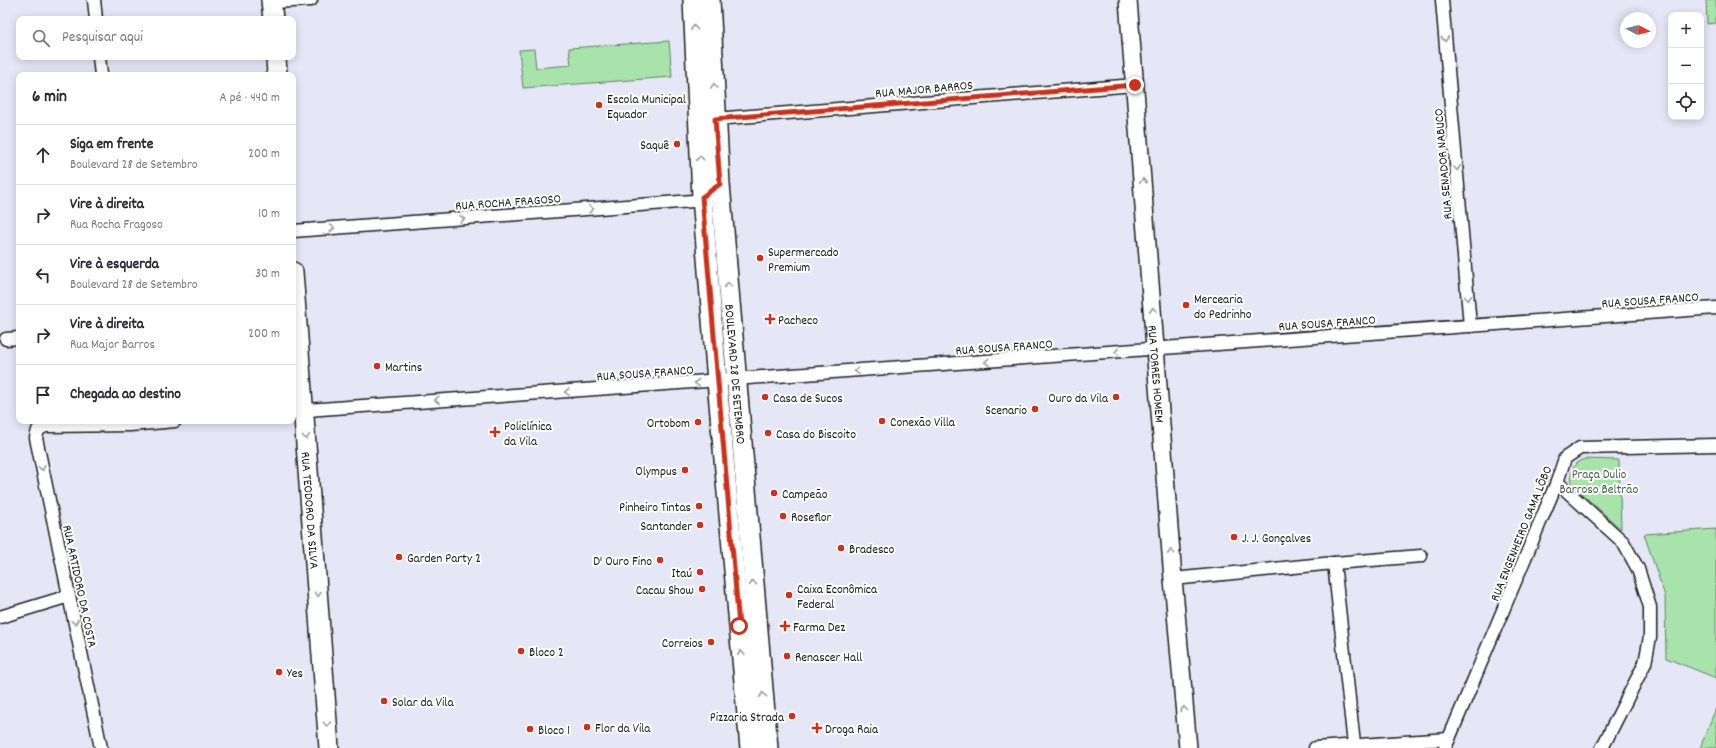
<!DOCTYPE html>
<html lang="pt">
<meta charset="utf-8">
<style>
:root{--surface:#fff;--page:#f2f2f3;--text:#2b2b33;--muted:#7c7c81;--line:#e1e1e2}
body{margin:0;font-family:Dekko,sans-serif;background:var(--page);color:var(--text)}
.controls{position:absolute;right:12px;top:12px;display:grid;overflow:hidden;border-radius:8px;box-shadow:0 2px 10px #0003}
.controls button{width:36px;height:36px;display:grid;place-items:center;padding:0;border:0;border-bottom:1px solid var(--line);background:var(--surface);color:var(--text);font:20px sans-serif}
.compass{position:absolute;left:1620px;top:12px;width:36px;height:36px;border-radius:50%;background:var(--surface);box-shadow:0 2px 10px #0003;rotate:97deg}
.stop{position:absolute;width:12px;height:12px;margin:-9px;border:3px solid #c8321e;border-radius:50%;background:#fff}
.stop.end{background:#c8321e;border-color:#fff;box-shadow:0 1px 4px #0008}
.list{margin:0;padding:0;list-style:none}
h2{display:flex;justify-content:space-between;align-items:center;height:52px;margin:0;padding:0 16px;font-size:17px}
h2 small{font-size:13px;font-weight:400;color:var(--muted)}
.list li{display:grid;grid-template-columns:26px 1fr auto;gap:12px;align-items:center;box-sizing:border-box;height:60px;padding:0 16px;border-top:1px solid var(--line)}
.list b{display:block;font-size:15px;white-space:nowrap}
.list p{margin:0;font-size:13px;white-space:nowrap;color:var(--muted)}
.list em{font-size:13px;font-style:normal;color:var(--muted)}
.icon{flex:none;width:22px;height:22px;fill:none;stroke:currentColor;stroke-width:2;stroke-linecap:round;stroke-linejoin:round}
.map{position:relative;flex:none;width:1716px;height:748px;overflow:hidden}
.search{position:absolute;background:var(--surface);box-shadow:0 2px 10px #0003;left:16px;top:16px;width:280px;height:44px;display:flex;align-items:center;gap:10px;box-sizing:border-box;padding:0 14px;border-radius:8px;color:var(--muted);font-size:15px}
.panel{position:absolute;background:var(--surface);box-shadow:0 2px 10px #0003;left:16px;top:72px;width:280px;height:352px;border-radius:8px}
.map>svg:first-child{display:block}
</style>
<div class="map">
<svg width="1716" height="748" viewBox="0 0 1716 748">
<rect width="100%" height="100%" fill="#e5e7f6"/>
<filter id="ink" filterUnits="userSpaceOnUse"><feTurbulence type="fractalNoise" baseFrequency=".025" numOctaves="2"/><feDisplacementMap in="SourceGraphic" scale="8" xChannelSelector="R" yChannelSelector="G"/><feConvolveMatrix kernelMatrix="1 2 1 2 8 2 1 2 1" color-interpolation-filters="sRGB"/></filter>
<g filter="url(#ink)">
<g fill="#a7e3aa" stroke="#628063">
<polygon points="1706,0 1716,0 1716,23 1707,24"/>
<polygon points="669,41 672,77 523,88 519,50 534,49 536,68 571,65 569,48"/>
<polygon points="1585,459 1619,460 1621,529 1572,485 1571,473 1576,463"/>
<polygon points="1716,529 1716,678 1666,658 1665,596 1644,534"/>
<polygon points="1716,708 1716,748 1700,748"/>
</g>
<g fill="none" stroke-linecap="round" stroke-linejoin="round">
<g stroke="#1c1c1c" stroke-width="15">
<g id="street">
<polyline points="94,0 96,19"/>
<polyline points="1442,0 1470,326"/>
<polyline points="272,2 311,0"/>
<polyline points="99,57 101,75"/>
<polyline points="715,119 1135,85"/>
<polyline points="293,231 693,201 707,194"/>
<polyline points="6,339 19,338"/>
<polyline points="293,411 1716,308"/>
<polyline points="1557,482 1623,542 1638,569 1650,607 1650,637 1645,663 1602,748"/>
<polyline points="1334,563 1421,556"/>
<polyline points="1173,579 1334,563 1354,744"/>
<polyline points="0,617 69,596"/>
<polyline points="101,748 36,438 38,430 45,426 130,425 175,421"/>
<polyline points="1315,748 1449,739"/>
<polyline points="1445,748 1557,482 1565,458 1580,448 1716,445"/>
</g>
</g>
<g stroke="#1c1c1c" stroke-width="20">
<g id="secondary">
<path id="s1" d="M 1128,0 L 1173,579 L 1188,748"/>
</g>
</g>
<g stroke="#1c1c1c" stroke-width="22">
<g id="primary">
<polyline points="271,0 273,19"/>
<polyline points="693,0 702,197 717,381 750,748"/>
<path id="s2" d="M 710,0 L 720,184 L 768,748"/>
<polyline points="276,57 277,75"/>
<path id="s3" d="M 293,272 L 329,748"/>
</g>
</g>
<use href="#street" stroke="#fff" stroke-width="12"/>
<use href="#secondary" stroke="#fff" stroke-width="17"/>
<use href="#primary" stroke="#fff" stroke-width="19"/>
</g>
<defs><path id="oneway-chevron" d="M-2-3.5L2.5 0L-2 3.5" fill="none" stroke-width="1.6" stroke-linecap="round" stroke-linejoin="round"/></defs>
<g stroke="#999">
<use href="#oneway-chevron" transform="translate(694 28) rotate(-93)"/>
<use href="#oneway-chevron" transform="translate(1445 39) rotate(85)"/>
<use href="#oneway-chevron" transform="translate(714 86) rotate(-92)"/>
<use href="#oneway-chevron" transform="translate(700 158) rotate(-93)"/>
<use href="#oneway-chevron" transform="translate(1457 168) rotate(85)"/>
<use href="#oneway-chevron" transform="translate(1143 181) rotate(-94)"/>
<use href="#oneway-chevron" transform="translate(591 209) rotate(-4)"/>
<use href="#oneway-chevron" transform="translate(462 219) rotate(-4)"/>
<use href="#oneway-chevron" transform="translate(332 228) rotate(-4)"/>
<use href="#oneway-chevron" transform="translate(728 285) rotate(-95)"/>
<use href="#oneway-chevron" transform="translate(1468 298) rotate(85)"/>
<use href="#oneway-chevron" transform="translate(1153 310) rotate(-94)"/>
<use href="#oneway-chevron" transform="translate(1117 352) rotate(176)"/>
<use href="#oneway-chevron" transform="translate(987 362) rotate(176)"/>
<use href="#oneway-chevron" transform="translate(857 371) rotate(176)"/>
<use href="#oneway-chevron" transform="translate(697 383) rotate(176)"/>
<use href="#oneway-chevron" transform="translate(567 392) rotate(176)"/>
<use href="#oneway-chevron" transform="translate(437 400) rotate(176)"/>
<use href="#oneway-chevron" transform="translate(306 437) rotate(86)"/>
<use href="#oneway-chevron" transform="translate(42 468) rotate(78)"/>
<use href="#oneway-chevron" transform="translate(1171 552) rotate(-94)"/>
<use href="#oneway-chevron" transform="translate(753 583) rotate(-95)"/>
<use href="#oneway-chevron" transform="translate(318 594) rotate(86)"/>
<use href="#oneway-chevron" transform="translate(75 622) rotate(78)"/>
<use href="#oneway-chevron" transform="translate(741 653) rotate(-95)"/>
<use href="#oneway-chevron" transform="translate(763 695) rotate(-95)"/>
<use href="#oneway-chevron" transform="translate(1184 709) rotate(-95)"/>
<use href="#oneway-chevron" transform="translate(327 724) rotate(86)"/>
</g>
</g>
<g fill="none" stroke-linecap="round" stroke-linejoin="round" filter="url(#ink)">
<polyline stroke="#c8321e" stroke-width="5" points="739,626 702,197 720,184 715,119 1135,85"/>
</g>
<g fill="#c8321e" stroke="#fff" stroke-width="1.5">
<circle cx="599" cy="105" r="4"/>
<circle cx="677" cy="144" r="4"/>
<circle cx="760" cy="258" r="4"/>
<circle cx="1186" cy="305" r="4"/>
<path d="M768 313h4v4h4v4h-4v4h-4v-4h-4v-4h4z"/>
<circle cx="377" cy="366" r="4"/>
<circle cx="765" cy="397" r="4"/>
<circle cx="1116" cy="397" r="4"/>
<circle cx="1035" cy="409" r="4"/>
<circle cx="882" cy="421" r="4"/>
<circle cx="698" cy="422" r="4"/>
<path d="M493 426h4v4h4v4h-4v4h-4v-4h-4v-4h4z"/>
<circle cx="768" cy="433" r="4"/>
<circle cx="685" cy="470" r="4"/>
<circle cx="774" cy="493" r="4"/>
<circle cx="699" cy="506" r="4"/>
<circle cx="783" cy="516" r="4"/>
<circle cx="700" cy="525" r="4"/>
<circle cx="1234" cy="537" r="4"/>
<circle cx="841" cy="548" r="4"/>
<circle cx="399" cy="557" r="4"/>
<circle cx="660" cy="560" r="4"/>
<circle cx="700" cy="572" r="4"/>
<circle cx="702" cy="589" r="4"/>
<circle cx="789" cy="595" r="4"/>
<path d="M783 620h4v4h4v4h-4v4h-4v-4h-4v-4h4z"/>
<circle cx="711" cy="642" r="4"/>
<circle cx="521" cy="651" r="4"/>
<circle cx="787" cy="656" r="4"/>
<circle cx="279" cy="672" r="4"/>
<circle cx="384" cy="701" r="4"/>
<circle cx="792" cy="716" r="4"/>
<circle cx="587" cy="727" r="4"/>
<path d="M815 722h4v4h4v4h-4v4h-4v-4h-4v-4h4z"/>
<circle cx="530" cy="729" r="4"/>
</g>
<g text-anchor="middle" stroke-width="4" stroke-linejoin="round" paint-order="stroke">
<g font-size="13" fill="#1c1c1c" stroke="#fff">
<text transform="translate(924 88) rotate(-5)" y="5">RUA MAJOR BARROS</text>
<text transform="translate(1442 164) rotate(-95)" y="5">RUA SENADOR NABUCO</text>
<text transform="translate(508 201) rotate(-4)" y="5">RUA ROCHA FRAGOSO</text>
<text transform="translate(1650 299) rotate(-4)" y="5">RUA SOUSA FRANCO</text>
<text transform="translate(1327 322) rotate(-4)" y="5">RUA SOUSA FRANCO</text>
<text transform="translate(1004 346) rotate(-4)" y="5">RUA SOUSA FRANCO</text>
<text transform="translate(645 372) rotate(-4)" y="5">RUA SOUSA FRANCO</text>
<text dy="5" stroke="none"><textPath href="#s2" startOffset="375">BOULEVARD 28 DE SETEMBRO</textPath></text>
<text dy="5" stroke="none"><textPath href="#s1" startOffset="375">RUA TORRES HOMEM</textPath></text>
<text dy="5" stroke="none"><textPath href="#s3" startOffset="239">RUA TEODORO DA SILVA</textPath></text>
<text transform="translate(1520 533) rotate(-68)" y="5">RUA ENGENHEIRO GAMA LÔBO</text>
<text transform="translate(81 586) rotate(78)" y="5">RUA ARTIDORO DA COSTA</text>
</g>
<g font-size="13" fill="#1c1c1c" stroke="#fff" text-anchor="start">
<text x="607" y="103">Escola Municipal<tspan x="607" dy="15">Equador</tspan></text>
<text x="669" y="149" text-anchor="end">Saquê</text>
<text x="768" y="256">Supermercado<tspan x="768" dy="15">Premium</tspan></text>
<text x="1194" y="303">Mercearia<tspan x="1194" dy="15">do Pedrinho</tspan></text>
<text x="778" y="324">Pacheco</text>
<text x="385" y="371">Martins</text>
<text x="773" y="402">Casa de Sucos</text>
<text x="1108" y="402" text-anchor="end">Ouro da Vila</text>
<text x="1027" y="414" text-anchor="end">Scenario</text>
<text x="890" y="426">Conexão Villa</text>
<text x="690" y="427" text-anchor="end">Ortobom</text>
<text x="504" y="430">Policlínica<tspan x="504" dy="15">da Vila</tspan></text>
<text x="776" y="438">Casa do Biscoito</text>
<text x="677" y="475" text-anchor="end">Olympus</text>
<text x="782" y="498">Campeão</text>
<text x="691" y="511" text-anchor="end">Pinheiro Tintas</text>
<text x="791" y="521">Roseflor</text>
<text x="692" y="530" text-anchor="end">Santander</text>
<text x="1242" y="542">J. J. Gonçalves</text>
<text x="849" y="553">Bradesco</text>
<text x="407" y="562">Garden Party 2</text>
<text x="652" y="565" text-anchor="end">D' Ouro Fino</text>
<text x="692" y="577" text-anchor="end">Itaú</text>
<text x="797" y="593">Caixa Econômica<tspan x="797" dy="15">Federal</tspan></text>
<text x="694" y="594" text-anchor="end">Cacau Show</text>
<text x="793" y="631">Farma Dez</text>
<text x="703" y="647" text-anchor="end">Correios</text>
<text x="529" y="656">Bloco 2</text>
<text x="795" y="661">Renascer Hall</text>
<text x="287" y="677">Yes</text>
<text x="392" y="706">Solar da Vila</text>
<text x="784" y="721" text-anchor="end">Pizzaria Strada</text>
<text x="595" y="732">Flor da Vila</text>
<text x="825" y="733">Droga Raia</text>
<text x="538" y="734">Bloco 1</text>
</g>
<g font-size="13" fill="#4d624e" stroke="#fff">
<text x="1599" y="478">Praça Dulio<tspan x="1599" dy="15">Barroso Beltrão</tspan></text>
</g>
</g>
</svg>
<div class="controls">
<button>+</button>
<button>−</button>
<button><svg class="icon" aria-label="locate" viewBox="0 0 24 24"><circle cx="12" cy="12" r="6"/><path d="M12 2v4M12 18v4M2 12h4M18 12h4"/></svg></button>
</div>
<svg class="compass" viewBox="-18 -18 36 36"><path d="M0-13l5 13h-10z" fill="#e53935"/><path d="M0 13l5-13h-10z" fill="#7c7c81"/></svg>
<div class="stop" style="left:739px;top:626px"></div>
<div class="stop end" style="left:1135px;top:85px"></div>
<div class="search"><svg class="icon" aria-label="search" viewBox="0 0 24 24"><circle cx="10" cy="10" r="6"/><path d="M15 15l6 6"/></svg>Pesquisar aqui</div>
<section class="panel">
<h2>6 min<small>A pé · 440 m</small></h2>
<ul class="list">
<li><svg class="icon" aria-label="ahead" viewBox="0 0 24 24"><path d="M12 20V5M6 11l6-6 6 6"/></svg><div><b>Siga em frente</b><p>Boulevard 28 de Setembro</p></div><em>200 m</em></li>
<li><svg class="icon" aria-label="right" viewBox="0 0 24 24"><path d="M7 20v-9h11M14 6l5 5-5 5"/></svg><div><b>Vire à direita</b><p>Rua Rocha Fragoso</p></div><em>10 m</em></li>
<li><svg class="icon" aria-label="left" viewBox="0 0 24 24"><path d="M17 20v-9H6M10 6l-5 5 5 5"/></svg><div><b>Vire à esquerda</b><p>Boulevard 28 de Setembro</p></div><em>30 m</em></li>
<li><svg class="icon" aria-label="right" viewBox="0 0 24 24"><path d="M7 20v-9h11M14 6l5 5-5 5"/></svg><div><b>Vire à direita</b><p>Rua Major Barros</p></div><em>200 m</em></li>
<li><svg class="icon" aria-label="arrive" viewBox="0 0 24 24"><path d="M6 21V4h12l-3 4 3 4H6"/></svg><div><b>Chegada ao destino</b></div></li>
</ul>
</section>
</div>
